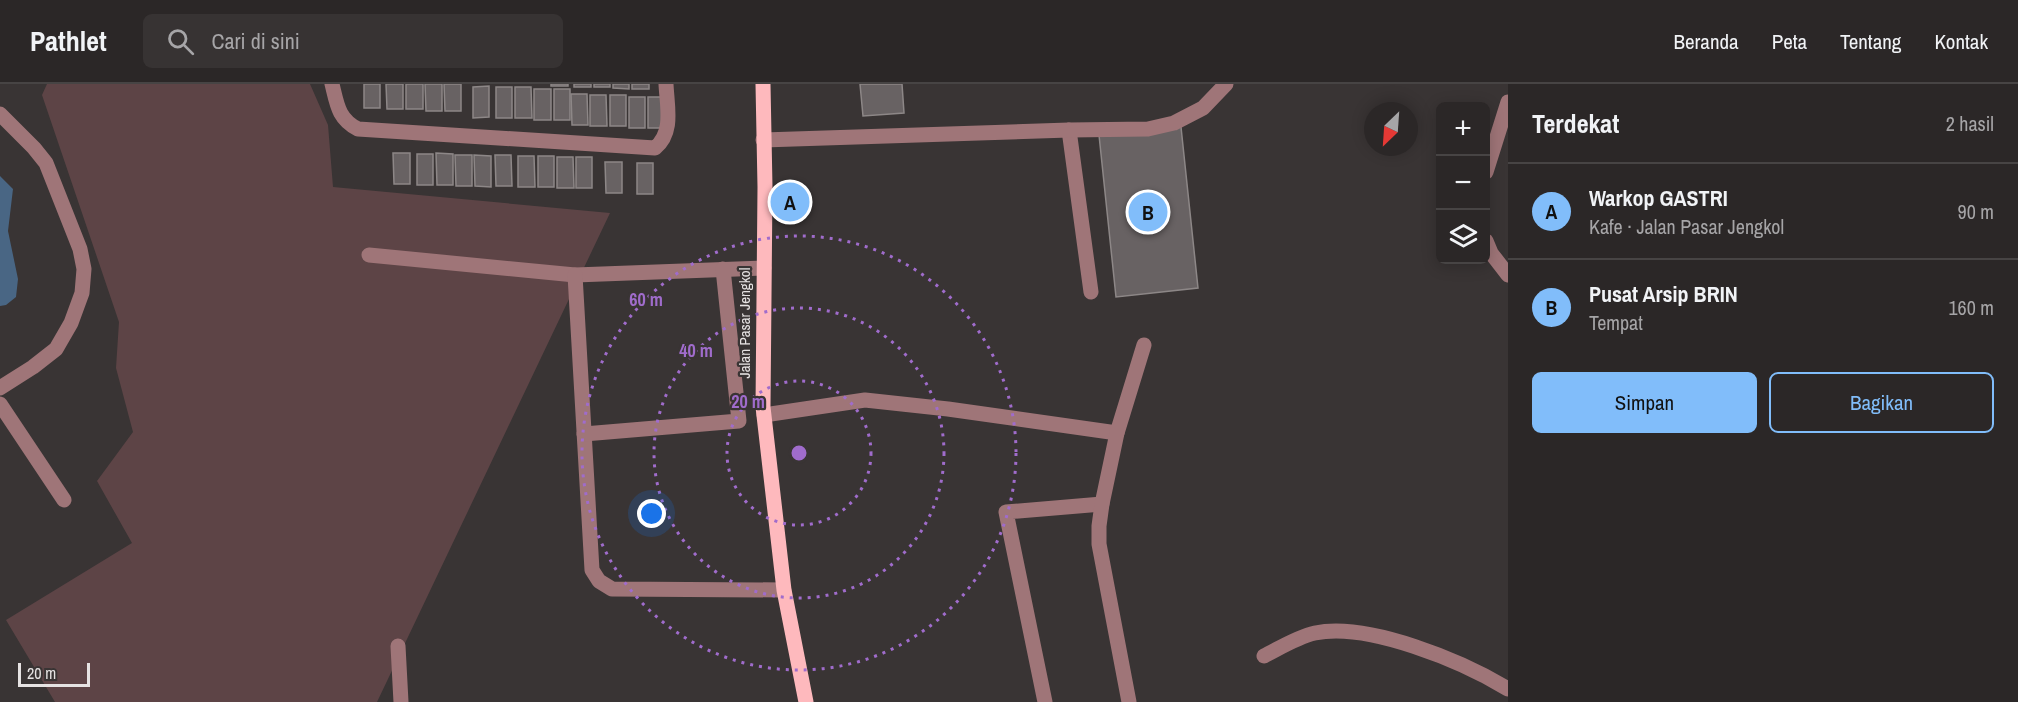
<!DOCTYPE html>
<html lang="id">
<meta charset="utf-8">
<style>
:root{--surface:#2b2727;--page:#373333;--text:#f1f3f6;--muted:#a6a5a7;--line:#474444;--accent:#81bdfa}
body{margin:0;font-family:"Archivo Narrow",sans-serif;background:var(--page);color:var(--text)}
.controls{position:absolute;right:18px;top:18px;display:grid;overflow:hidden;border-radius:9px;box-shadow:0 3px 15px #0003}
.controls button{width:54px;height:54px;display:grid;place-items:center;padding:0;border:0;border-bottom:2px solid var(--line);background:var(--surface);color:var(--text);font:30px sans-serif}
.compass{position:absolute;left:1364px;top:18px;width:54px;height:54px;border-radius:50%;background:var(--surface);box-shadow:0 3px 15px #0003;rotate:205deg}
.scale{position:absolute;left:18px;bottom:15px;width:72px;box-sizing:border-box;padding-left:6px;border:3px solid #e6e3e3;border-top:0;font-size:16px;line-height:21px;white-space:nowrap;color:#e6e3e3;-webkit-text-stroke:4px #393434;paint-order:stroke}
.you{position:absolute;left:652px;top:430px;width:21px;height:21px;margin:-15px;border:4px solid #fff;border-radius:50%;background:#1a73e8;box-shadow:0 0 0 9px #1a73e833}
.badge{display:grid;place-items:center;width:39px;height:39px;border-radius:50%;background:var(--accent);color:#111;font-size:20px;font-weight:700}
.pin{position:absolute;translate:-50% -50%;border:3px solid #fff;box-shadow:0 2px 6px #0006}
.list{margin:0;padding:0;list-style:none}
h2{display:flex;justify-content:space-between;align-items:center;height:78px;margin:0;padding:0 24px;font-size:26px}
h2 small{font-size:20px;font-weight:400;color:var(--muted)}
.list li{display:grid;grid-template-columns:39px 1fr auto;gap:18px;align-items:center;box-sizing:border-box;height:96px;padding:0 24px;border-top:2px solid var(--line)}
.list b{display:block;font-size:22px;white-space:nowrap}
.list p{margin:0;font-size:20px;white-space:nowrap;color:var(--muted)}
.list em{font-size:20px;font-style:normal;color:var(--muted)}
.actions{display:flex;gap:12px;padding:18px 24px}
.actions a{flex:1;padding:14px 0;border:2px solid var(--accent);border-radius:9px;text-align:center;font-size:21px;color:var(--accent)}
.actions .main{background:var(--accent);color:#111}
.icon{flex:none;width:33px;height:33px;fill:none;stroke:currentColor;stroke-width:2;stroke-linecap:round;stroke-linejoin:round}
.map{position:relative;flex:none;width:1508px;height:618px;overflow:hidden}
header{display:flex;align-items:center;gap:36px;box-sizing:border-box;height:84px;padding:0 30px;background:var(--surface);border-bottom:2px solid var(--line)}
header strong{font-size:28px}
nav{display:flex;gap:33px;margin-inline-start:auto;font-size:21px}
.search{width:420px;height:54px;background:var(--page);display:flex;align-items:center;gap:15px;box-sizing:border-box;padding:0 21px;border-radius:9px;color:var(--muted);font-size:22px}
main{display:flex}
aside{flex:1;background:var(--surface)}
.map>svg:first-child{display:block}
</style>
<header>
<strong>Pathlet</strong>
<div class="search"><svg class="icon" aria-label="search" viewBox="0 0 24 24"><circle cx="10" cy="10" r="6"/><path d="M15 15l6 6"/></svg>Cari di sini</div>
<nav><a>Beranda</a><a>Peta</a><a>Tentang</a><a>Kontak</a></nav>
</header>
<main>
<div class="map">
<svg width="1508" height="618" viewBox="0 0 1508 618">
<rect width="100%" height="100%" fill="#393434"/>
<polygon fill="#5d4446" points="47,0 310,0 328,41 333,103 610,129 377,618 55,618 6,536 132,459 97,397 133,348 116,284 119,238 42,11"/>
<polygon fill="#496684" points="0,92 13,105 8,147 18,195 16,213 6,221 0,222"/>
<g fill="#686263" stroke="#8d8787" stroke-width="1.5">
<rect x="364" y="0" width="16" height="24"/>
<polygon points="386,0 403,0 403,25 387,25"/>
<rect x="406" y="0" width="17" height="25"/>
<polygon points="425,0 442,0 442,27 426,27"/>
<polygon points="444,0 461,0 461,27 445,27"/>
<rect x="551" y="0" width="17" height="2"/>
<rect x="574" y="0" width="17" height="3"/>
<rect x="594" y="0" width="16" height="3"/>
<polygon points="613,0 629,0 629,5 613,4"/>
<rect x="632" y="0" width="17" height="5"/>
<polygon points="860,0 902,0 904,29 863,32"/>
<polygon points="489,2 489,33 473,34 473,3"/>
<rect x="496" y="3" width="16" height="31"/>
<polygon points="515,3 531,3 532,34 515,34"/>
<rect x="534" y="5" width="17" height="31"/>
<rect x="554" y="5" width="16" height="31"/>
<polygon points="571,10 587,10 588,41 572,41"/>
<polygon points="590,11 606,11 607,42 590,42"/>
<rect x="610" y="11" width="16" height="31"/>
<rect x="629" y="13" width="16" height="31"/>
<rect x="648" y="13" width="16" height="31"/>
<polygon points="1181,43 1198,204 1116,213 1099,51"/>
<polygon points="393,69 410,69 410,100 394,100"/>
<polygon points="436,69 453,70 453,101 437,101"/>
<rect x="417" y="70" width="16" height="31"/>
<polygon points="455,71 472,71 472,102 456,102"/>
<polygon points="474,71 491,72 491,103 475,102"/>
<polygon points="495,71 511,71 512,102 496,102"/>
<polygon points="518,72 534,72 535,103 518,103"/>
<rect x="538" y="72" width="16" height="31"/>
<polygon points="557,73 573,73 574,104 557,104"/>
<rect x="576" y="73" width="16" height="31"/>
<polygon points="605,78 622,78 622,109 606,109"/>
<rect x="637" y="79" width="16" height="31"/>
</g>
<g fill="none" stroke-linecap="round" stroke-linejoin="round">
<g stroke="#9f7578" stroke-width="15">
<path d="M 332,0 C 337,20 338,35 358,45 L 655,64 C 674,48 667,23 666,0"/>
<polyline points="0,30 34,64 46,79 80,165 84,185 82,209 71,239 56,265 33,283 0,304"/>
<polyline points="1069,46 1091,208"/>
<polyline points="763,56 1069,46 1148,45 1174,39 1203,24 1226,0"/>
<polyline points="1486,88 1508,18"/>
<polyline points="1486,157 1491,169 1508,191"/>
<polyline points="369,171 575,191 764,184"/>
<polyline points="575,191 592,486 599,497 612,505 784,506"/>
<polyline points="0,320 64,416"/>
<polyline points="764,331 865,316 948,325 1117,349"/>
<polyline points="584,350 739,337 723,185"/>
<polyline points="398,562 401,618"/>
<path d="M 1264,572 C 1280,564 1297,553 1315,549 C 1368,538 1462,577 1508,605"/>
<polyline points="1045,618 1006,428 1102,420"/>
<polyline points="1129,618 1099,460 1099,442 1102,420 1117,349 1144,261"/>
</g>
<polyline stroke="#feb9bd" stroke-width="15" points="763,0 765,103 763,323 784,506 806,618"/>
</g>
<g fill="none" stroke="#a06ccc" stroke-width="3" stroke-dasharray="3 6">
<circle cx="799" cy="369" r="72"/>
<circle cx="799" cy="369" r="145"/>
<circle cx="799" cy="369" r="217"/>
</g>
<g text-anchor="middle" stroke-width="4.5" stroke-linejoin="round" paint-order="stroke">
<g font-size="15" fill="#e6e3e3" stroke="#393434">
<text transform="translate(745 239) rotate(-90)" y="5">Jalan Pasar Jengkol</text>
</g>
</g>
<circle cx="799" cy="369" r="9" fill="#a06ccc" stroke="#393434" stroke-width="3"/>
<g font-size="18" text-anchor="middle" font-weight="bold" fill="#a06ccc" stroke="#393434" stroke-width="4.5" stroke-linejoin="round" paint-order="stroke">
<text x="646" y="222">60 m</text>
<text x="696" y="273">40 m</text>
<text x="748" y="324">20 m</text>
</g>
</svg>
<div class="controls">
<button>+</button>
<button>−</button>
<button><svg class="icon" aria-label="layers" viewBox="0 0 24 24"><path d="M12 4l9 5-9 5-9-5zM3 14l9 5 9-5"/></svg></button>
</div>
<svg class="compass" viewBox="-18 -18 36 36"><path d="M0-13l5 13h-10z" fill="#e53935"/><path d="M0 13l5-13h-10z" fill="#a6a5a7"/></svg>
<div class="scale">20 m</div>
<div class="you"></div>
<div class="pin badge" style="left:790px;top:118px">A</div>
<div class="pin badge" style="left:1148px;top:128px">B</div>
</div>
<aside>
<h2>Terdekat<small>2 hasil</small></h2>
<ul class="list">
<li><span class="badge">A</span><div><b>Warkop GASTRI</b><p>Kafe · Jalan Pasar Jengkol</p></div><em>90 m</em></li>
<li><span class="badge">B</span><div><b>Pusat Arsip BRIN</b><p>Tempat</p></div><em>160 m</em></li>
</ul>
<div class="actions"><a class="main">Simpan</a><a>Bagikan</a></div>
</aside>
</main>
